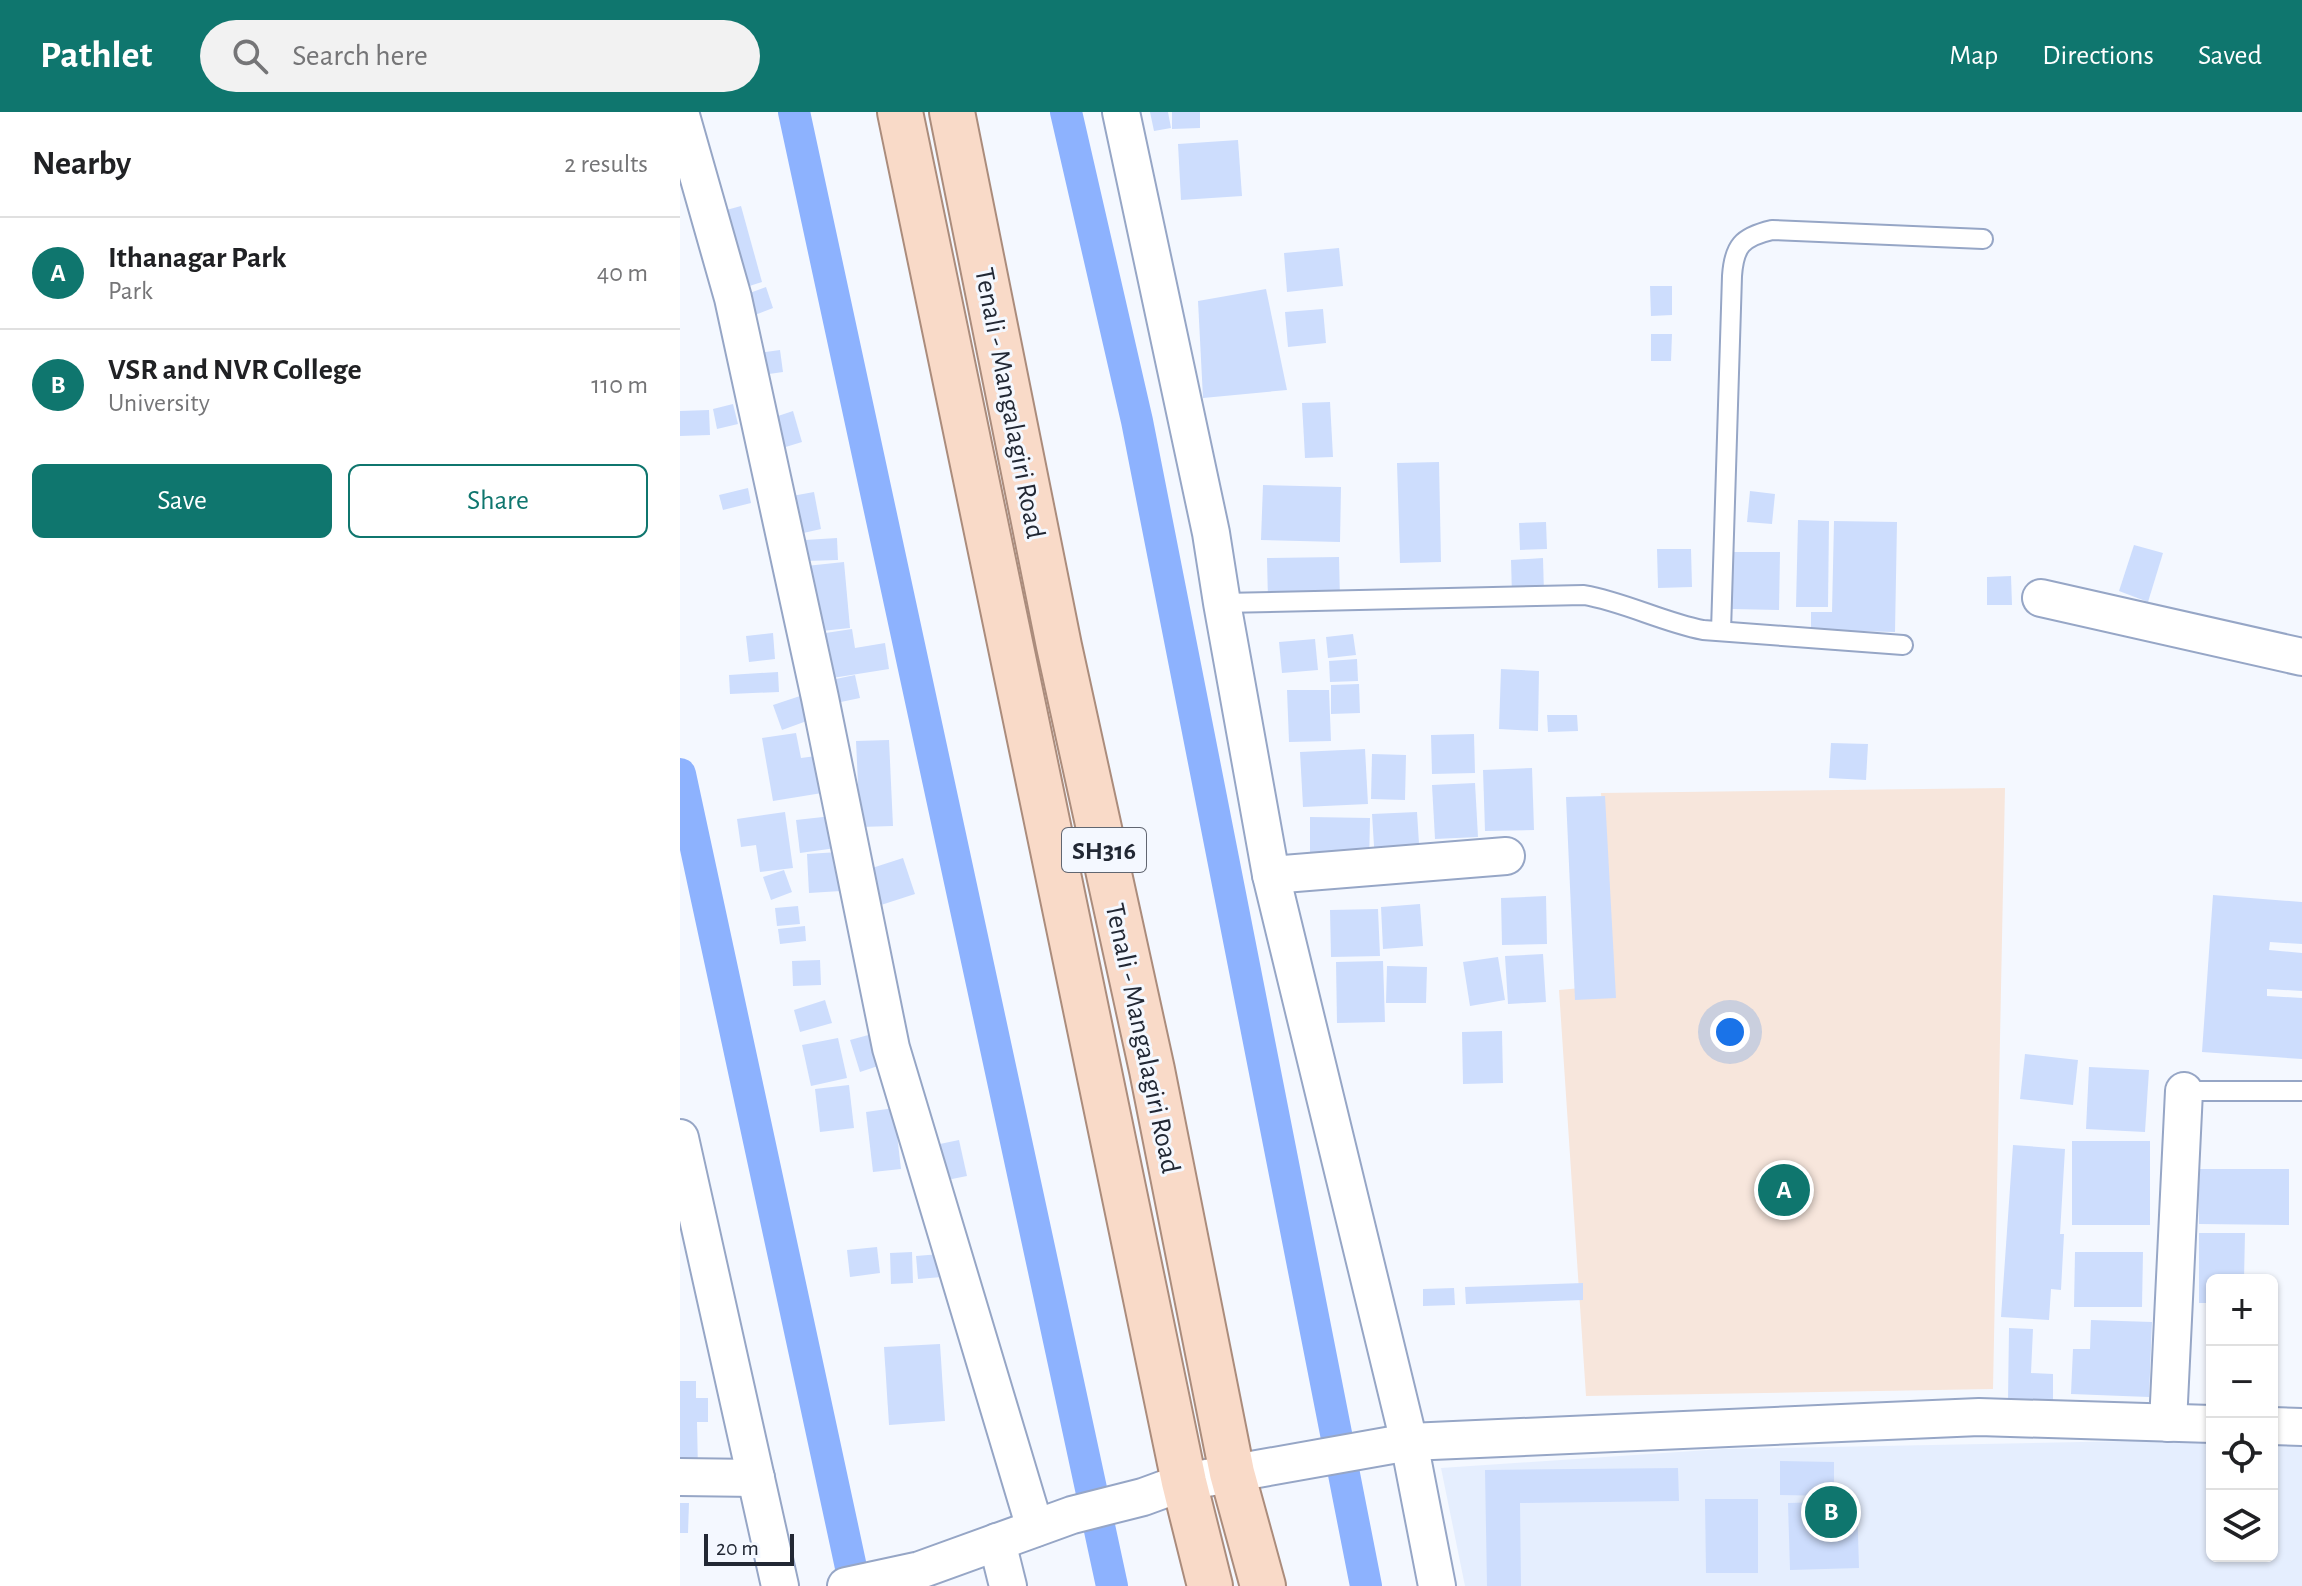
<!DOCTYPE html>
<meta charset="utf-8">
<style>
:root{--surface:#fff;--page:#f2f2f2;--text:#202124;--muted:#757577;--line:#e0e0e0;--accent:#0f766e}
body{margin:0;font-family:"Alegreya Sans",sans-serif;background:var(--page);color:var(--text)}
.controls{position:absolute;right:24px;bottom:24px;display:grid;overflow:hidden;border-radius:12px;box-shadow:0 2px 6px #0004}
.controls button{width:72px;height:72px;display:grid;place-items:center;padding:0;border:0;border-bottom:2px solid var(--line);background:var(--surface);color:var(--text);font:40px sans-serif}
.scale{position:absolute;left:24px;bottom:20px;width:90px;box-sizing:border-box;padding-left:8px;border:4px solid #222834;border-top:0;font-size:22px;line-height:28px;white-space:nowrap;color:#222834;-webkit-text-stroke:6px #f4f8ff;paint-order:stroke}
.you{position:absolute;left:1050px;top:920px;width:28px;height:28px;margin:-20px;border:6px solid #fff;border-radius:50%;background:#1a73e8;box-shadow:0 0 0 12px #1a73e833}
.badge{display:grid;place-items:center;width:52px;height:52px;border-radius:50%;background:var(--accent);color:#fff;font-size:26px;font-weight:700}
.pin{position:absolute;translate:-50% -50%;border:4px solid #fff;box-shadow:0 2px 8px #0006}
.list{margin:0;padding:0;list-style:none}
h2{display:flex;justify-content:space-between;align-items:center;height:104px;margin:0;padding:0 32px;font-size:34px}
h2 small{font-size:26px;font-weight:400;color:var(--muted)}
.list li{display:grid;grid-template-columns:52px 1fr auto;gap:24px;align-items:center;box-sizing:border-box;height:112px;padding:0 32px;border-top:2px solid var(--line)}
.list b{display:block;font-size:30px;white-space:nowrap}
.list p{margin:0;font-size:26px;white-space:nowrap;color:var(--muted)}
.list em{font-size:26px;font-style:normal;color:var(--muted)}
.actions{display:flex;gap:16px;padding:24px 32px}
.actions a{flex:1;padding:18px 0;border:2px solid var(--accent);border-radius:12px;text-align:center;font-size:28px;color:var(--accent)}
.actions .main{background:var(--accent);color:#fff}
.icon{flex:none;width:44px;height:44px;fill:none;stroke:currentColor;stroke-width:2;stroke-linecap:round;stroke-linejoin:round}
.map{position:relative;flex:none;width:1622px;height:1474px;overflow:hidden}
header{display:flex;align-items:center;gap:48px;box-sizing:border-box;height:112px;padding:0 40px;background:var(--accent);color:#fff}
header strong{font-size:38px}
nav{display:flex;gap:44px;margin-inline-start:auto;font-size:28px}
.search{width:560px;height:72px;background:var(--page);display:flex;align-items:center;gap:20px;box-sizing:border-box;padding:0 28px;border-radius:44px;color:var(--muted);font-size:30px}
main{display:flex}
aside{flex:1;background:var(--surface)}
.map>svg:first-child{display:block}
</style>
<header>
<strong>Pathlet</strong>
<div class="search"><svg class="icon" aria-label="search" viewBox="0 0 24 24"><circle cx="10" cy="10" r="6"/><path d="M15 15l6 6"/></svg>Search here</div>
<nav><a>Map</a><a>Directions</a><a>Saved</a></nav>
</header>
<main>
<aside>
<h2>Nearby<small>2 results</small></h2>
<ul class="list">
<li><span class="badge">A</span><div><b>Ithanagar Park</b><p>Park</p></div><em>40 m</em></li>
<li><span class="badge">B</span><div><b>VSR and NVR College</b><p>University</p></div><em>110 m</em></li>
</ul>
<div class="actions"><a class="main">Save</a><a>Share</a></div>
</aside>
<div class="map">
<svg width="1622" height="1474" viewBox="0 0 1622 1474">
<rect width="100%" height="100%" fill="#f4f8ff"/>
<polygon fill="#e5eefe" points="1502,1328 1532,1329 1532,1444 1592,1444 1592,1331 1622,1332 1622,1474 785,1474 761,1356 1043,1337"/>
<polygon fill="#f7e6dc" points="1325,676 1313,1277 906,1284 879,878 934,873 921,681"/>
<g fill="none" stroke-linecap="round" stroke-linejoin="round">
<g stroke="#8db2fe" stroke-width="32">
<polyline points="114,0 432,1474"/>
<polyline points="386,0 457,309 686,1474"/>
<polyline points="0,662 175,1474"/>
</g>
</g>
<g fill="#cdddfd">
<polygon points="470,0 488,0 491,16 474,19"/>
<polygon points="492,0 520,0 520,16 492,17"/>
<polygon points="558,28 562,84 501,88 498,32"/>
<polygon points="61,94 82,170 60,177 39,100"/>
<polygon points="659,136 663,174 607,180 604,141"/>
<polygon points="970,174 992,174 992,203 971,204"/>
<polygon points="86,175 93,196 67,206 59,185"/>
<polygon points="586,177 607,278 523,286 518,189"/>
<polygon points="643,197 646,231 608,235 605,200"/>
<polygon points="971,222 992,222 991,249 971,249"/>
<polygon points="100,238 103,260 82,263 79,241"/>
<polygon points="650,290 653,345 625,346 622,291"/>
<polygon points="53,292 58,312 37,317 33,297"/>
<polygon points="29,298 30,323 0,324 0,299"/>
<polygon points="113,299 122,330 99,337 89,307"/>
<polygon points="759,350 761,450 720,451 717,351"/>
<polygon points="583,373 661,375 660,430 581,428"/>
<polygon points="68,376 71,391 43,398 39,383"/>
<polygon points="1070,379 1095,382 1092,412 1067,410"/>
<polygon points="134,380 141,417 119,422 112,384"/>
<polygon points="1118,408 1149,409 1148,495 1116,495"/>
<polygon points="1154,409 1217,410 1215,520 1131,518 1131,500 1152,500"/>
<polygon points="866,410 867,437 840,438 839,411"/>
<polygon points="157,426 158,448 126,449 125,428"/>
<polygon points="1454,433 1483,441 1468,490 1439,479"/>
<polygon points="977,437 1011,437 1012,475 978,476"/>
<polygon points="1052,440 1100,440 1099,498 1052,497"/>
<polygon points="659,445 660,488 588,489 587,446"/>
<polygon points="863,446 864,482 832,484 831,448"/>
<polygon points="164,450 170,516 132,520 126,454"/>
<polygon points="1331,464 1332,493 1307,493 1307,465"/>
<polygon points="172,517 175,536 205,531 209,557 146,567 139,522"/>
<polygon points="93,521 95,547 69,550 66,524"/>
<polygon points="673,522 676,543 648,546 646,525"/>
<polygon points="635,527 638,558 602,561 599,530"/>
<polygon points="677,547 678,569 650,570 649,549"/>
<polygon points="821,557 859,559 858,619 819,617"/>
<polygon points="98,560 99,580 50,582 49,563"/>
<polygon points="175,563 180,586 156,591 151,568"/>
<polygon points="679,572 680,601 651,602 651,573"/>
<polygon points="607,578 649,578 651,629 609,630"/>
<polygon points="126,582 135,606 102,618 93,593"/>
<polygon points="867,603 897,603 898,619 868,620"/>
<polygon points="116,621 121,646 136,644 142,681 93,689 82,626"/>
<polygon points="794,622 795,661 752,662 751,623"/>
<polygon points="209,628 213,714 180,715 176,629"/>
<polygon points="1151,631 1188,632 1186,668 1149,666"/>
<polygon points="685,637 688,692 623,695 620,640"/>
<polygon points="692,642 726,643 725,688 691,687"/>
<polygon points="852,656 854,718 805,719 803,658"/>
<polygon points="795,671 798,725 755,727 752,673"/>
<polygon points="925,684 936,886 895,888 886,685"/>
<polygon points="105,700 113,756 80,760 76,733 61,735 57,707"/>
<polygon points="737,700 740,748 695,750 692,702"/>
<polygon points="152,704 156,736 120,741 116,708"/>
<polygon points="630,705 690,706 689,753 630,752"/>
<polygon points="159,740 161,779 129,781 127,742"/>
<polygon points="223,746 235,782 201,793 189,757"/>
<polygon points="104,758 112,780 91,788 83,765"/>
<polygon points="1533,783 1622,790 1622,832 1590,830 1589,838 1622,841 1622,879 1587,877 1587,884 1622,886 1622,947 1522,940"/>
<polygon points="866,784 867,832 822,833 821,786"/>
<polygon points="740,792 743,834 703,837 701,795"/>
<polygon points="118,794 120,812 97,814 95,796"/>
<polygon points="698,797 700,844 651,845 650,798"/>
<polygon points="125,814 126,829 100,832 98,817"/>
<polygon points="863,842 866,890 828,892 825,844"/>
<polygon points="818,845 825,888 790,894 783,850"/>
<polygon points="140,848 141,873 113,874 112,849"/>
<polygon points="703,849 705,910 657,911 656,850"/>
<polygon points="707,854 747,855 746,891 706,891"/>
<polygon points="145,888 152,911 120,920 114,898"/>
<polygon points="822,919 823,971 783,972 782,920"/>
<polygon points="192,922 201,953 180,960 170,928"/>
<polygon points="158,926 167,966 131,974 122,933"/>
<polygon points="1345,942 1398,948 1393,993 1340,987"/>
<polygon points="1409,955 1469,958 1465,1020 1406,1017"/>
<polygon points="169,973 174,1016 140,1020 135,977"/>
<polygon points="214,996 221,1057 193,1060 186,1000"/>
<polygon points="279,1028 287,1064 262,1069 255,1033"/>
<rect x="1392" y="1029" width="78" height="84"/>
<polygon points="1333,1033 1385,1037 1380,1122 1384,1122 1381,1178 1371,1177 1369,1208 1321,1205"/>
<polygon points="1518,1057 1609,1057 1609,1113 1519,1112"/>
<polygon points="1519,1121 1565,1121 1564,1168 1532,1168 1532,1191 1519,1191"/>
<polygon points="197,1135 200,1161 170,1165 167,1138"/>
<polygon points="232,1140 233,1171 211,1172 210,1141"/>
<polygon points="1395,1140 1463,1140 1462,1195 1394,1195"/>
<polygon points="260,1142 262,1165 238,1167 236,1144"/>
<polygon points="903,1171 903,1188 786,1192 785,1175"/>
<polygon points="774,1176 775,1193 743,1194 743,1177"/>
<polygon points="1411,1208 1472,1210 1469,1285 1391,1282 1393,1237 1410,1237"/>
<polygon points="1329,1216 1353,1217 1351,1261 1373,1262 1373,1290 1328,1289"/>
<polygon points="260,1232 265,1309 209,1313 204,1235"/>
<polygon points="0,1269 16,1269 16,1286 28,1286 28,1310 17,1310 18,1359 0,1359"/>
<polygon points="1100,1349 1154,1350 1154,1384 1100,1383"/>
<polygon points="998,1356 999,1389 840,1391 841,1474 807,1474 805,1358"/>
<polygon points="1025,1387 1078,1387 1078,1461 1026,1461"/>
<polygon points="1177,1389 1179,1456 1110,1458 1108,1391"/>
<polygon points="0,1391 9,1391 8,1421 0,1421"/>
</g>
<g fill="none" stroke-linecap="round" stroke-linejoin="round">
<g stroke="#96a6c6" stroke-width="22">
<g id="lane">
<path d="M 542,491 L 904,483 C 945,490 982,510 1023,518 L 1223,533"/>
<path d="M 1041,519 L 1052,164 C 1054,134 1062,125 1092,118 L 1303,127"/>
<polyline points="1504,979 1622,979"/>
</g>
</g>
<g stroke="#96a6c6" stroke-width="40">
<g id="street">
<polyline points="0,0 53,186 140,586 211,936 355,1416"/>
<polyline points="441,0 531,421 542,491 591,763 729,1330 757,1474"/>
<polyline points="1361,486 1622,545"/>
<polyline points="591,763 826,744"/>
<polyline points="0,1026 100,1474"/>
<polyline points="1488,1311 1504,979"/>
<polyline points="1592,1314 1622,1315"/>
<polyline points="0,1365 76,1366"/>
<polyline points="317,1430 328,1474"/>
<polyline points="166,1474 240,1458 392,1403 463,1385 504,1370 729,1330 1299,1305 1532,1312"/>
</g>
</g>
<g stroke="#ab8c7c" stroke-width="48">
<g id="primary">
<polyline points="220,0 504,1370 530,1474"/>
<polyline points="272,0 379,534 472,958 552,1361 583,1474"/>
</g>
</g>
<use href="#lane" stroke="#fff" stroke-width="18"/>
<use href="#street" stroke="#fff" stroke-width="36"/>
<use href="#primary" stroke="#f9dac8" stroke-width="44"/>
</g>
<g text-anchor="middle" stroke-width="6" stroke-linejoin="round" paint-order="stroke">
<rect fill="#f4f8ff" stroke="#616671" stroke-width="2" x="382" y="716" width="84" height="44" rx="6"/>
<g font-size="26" font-weight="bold" fill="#222834">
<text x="424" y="747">SH316</text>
</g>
<g font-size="28" fill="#222834" stroke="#f4f8ff">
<text transform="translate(331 291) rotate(79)" y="10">Tenali - Mangalagiri Road</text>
<text transform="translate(464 926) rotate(78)" y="10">Tenali - Mangalagiri Road</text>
</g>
</g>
</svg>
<div class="controls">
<button>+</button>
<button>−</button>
<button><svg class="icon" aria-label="locate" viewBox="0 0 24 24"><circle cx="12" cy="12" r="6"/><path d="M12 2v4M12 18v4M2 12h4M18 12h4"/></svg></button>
<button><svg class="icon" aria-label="layers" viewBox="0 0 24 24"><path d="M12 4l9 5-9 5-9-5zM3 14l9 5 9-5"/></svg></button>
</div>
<div class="scale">20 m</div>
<div class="you"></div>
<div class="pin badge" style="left:1104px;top:1078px">A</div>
<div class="pin badge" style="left:1151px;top:1400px">B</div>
</div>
</main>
